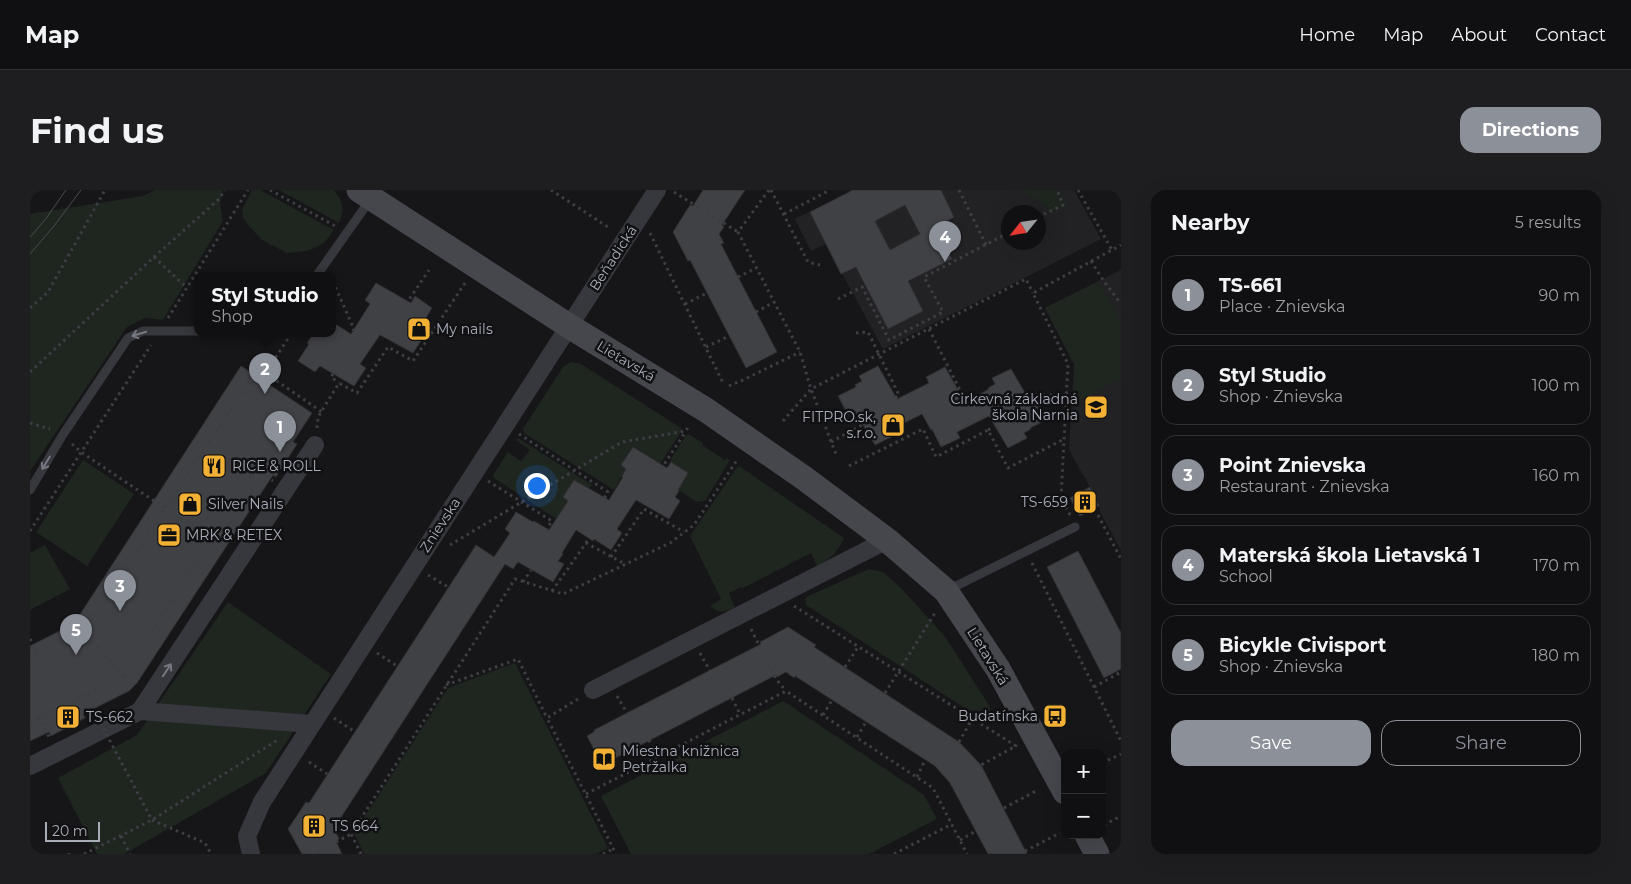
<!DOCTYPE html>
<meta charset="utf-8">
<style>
:root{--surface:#101012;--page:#1e1e20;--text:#f1f3f6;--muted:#9c9d9f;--line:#303032;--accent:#8c9099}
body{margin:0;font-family:Montserrat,sans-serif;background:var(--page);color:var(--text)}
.controls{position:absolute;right:15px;bottom:15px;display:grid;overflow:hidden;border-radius:10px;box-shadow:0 5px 20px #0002}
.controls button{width:45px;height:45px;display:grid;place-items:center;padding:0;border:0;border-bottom:1px solid var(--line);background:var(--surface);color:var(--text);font:25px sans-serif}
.compass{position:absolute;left:971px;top:15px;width:45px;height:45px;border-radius:50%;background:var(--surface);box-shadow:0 5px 20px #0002;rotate:240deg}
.scale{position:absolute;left:15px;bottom:12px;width:55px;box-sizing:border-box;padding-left:5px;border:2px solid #a8adb8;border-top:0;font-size:14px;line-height:18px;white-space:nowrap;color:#a8adb8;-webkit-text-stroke:4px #111113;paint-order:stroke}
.you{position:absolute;left:506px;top:295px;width:18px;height:18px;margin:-12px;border:4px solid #fff;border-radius:50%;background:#1a73e8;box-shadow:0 0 0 8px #1a73e833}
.badge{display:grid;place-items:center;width:32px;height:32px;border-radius:50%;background:var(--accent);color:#fff;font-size:16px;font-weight:700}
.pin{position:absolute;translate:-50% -41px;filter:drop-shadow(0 1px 2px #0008)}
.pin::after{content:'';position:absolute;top:26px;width:18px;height:15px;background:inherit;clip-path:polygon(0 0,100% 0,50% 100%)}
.popup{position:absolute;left:164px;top:82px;width:142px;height:65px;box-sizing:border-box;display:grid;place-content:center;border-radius:10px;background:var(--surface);filter:drop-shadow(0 1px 4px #0005);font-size:16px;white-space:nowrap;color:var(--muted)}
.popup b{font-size:19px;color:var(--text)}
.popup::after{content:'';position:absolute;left:50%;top:100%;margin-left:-10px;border:10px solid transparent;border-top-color:var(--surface)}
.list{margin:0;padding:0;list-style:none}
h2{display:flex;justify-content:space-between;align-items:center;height:65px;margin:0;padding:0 20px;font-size:21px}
h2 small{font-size:16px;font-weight:400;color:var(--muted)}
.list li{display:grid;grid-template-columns:32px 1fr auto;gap:15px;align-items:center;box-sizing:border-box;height:80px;margin:0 10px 10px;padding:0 10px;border:1px solid var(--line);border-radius:15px}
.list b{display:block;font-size:19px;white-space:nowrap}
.list p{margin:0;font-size:16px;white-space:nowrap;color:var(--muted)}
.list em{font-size:16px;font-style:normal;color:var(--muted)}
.actions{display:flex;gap:10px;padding:15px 20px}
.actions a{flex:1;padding:11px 0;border:1px solid var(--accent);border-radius:15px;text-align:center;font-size:18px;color:var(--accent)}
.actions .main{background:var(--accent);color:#fff}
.map{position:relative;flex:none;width:1091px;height:664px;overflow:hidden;border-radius:15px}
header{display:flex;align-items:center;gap:30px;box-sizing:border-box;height:70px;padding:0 25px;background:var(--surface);border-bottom:1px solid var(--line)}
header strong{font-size:24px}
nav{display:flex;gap:28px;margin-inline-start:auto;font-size:18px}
.intro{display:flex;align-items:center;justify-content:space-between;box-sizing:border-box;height:120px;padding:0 30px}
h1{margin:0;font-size:35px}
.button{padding:12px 22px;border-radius:15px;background:var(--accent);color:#fff;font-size:18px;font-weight:700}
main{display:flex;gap:30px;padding:0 30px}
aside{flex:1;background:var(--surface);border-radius:15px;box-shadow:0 5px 20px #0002}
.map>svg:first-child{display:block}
</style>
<header>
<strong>Map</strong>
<nav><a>Home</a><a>Map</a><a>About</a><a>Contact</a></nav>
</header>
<div class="intro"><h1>Find us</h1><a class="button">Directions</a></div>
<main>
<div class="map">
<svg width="1091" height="664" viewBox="0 0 1091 664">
<rect width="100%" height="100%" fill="#161618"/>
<g fill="#222225" fill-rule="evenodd">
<path d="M 823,0 L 1044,0 L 1071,49 L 853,159 L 796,54 L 781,61 L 765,29 ZM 978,22 L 1008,22 L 1008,52 L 978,52 Z"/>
<polygon points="1091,80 1091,360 1071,324 1069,316 1060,297 1039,260 1044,174 1015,118"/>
</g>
<g fill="#1e261f">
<polygon points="125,0 193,0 190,14 193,31 133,130 115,128 97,137 0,281 0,24 113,6"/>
<polygon points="222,0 230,0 304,40 295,52 287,57 277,61 257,63 232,50 217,34 213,27 212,19"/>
<path d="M 249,0 L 304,0 C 313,11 315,20 309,33 Z"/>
<polygon points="993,0 1030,0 1037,16 1023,22"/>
<polygon points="1068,92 1091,131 1091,188 1044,213 1044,174 1015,118"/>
<polygon points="541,172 551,174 651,238 651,242 628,277 628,272 602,258 591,275 596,279 584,300 494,243 493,239 533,177"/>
<polygon points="656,245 660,245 673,253 672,255 695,270 697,268 700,270 675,311 667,312 648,300 658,283 641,272 641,269"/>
<polygon points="488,248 562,295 559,299 544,290 533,307 538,311 528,330 464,288 463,285 478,262 491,271 500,260 486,250"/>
<polygon points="53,270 104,304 57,376 6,342"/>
<path d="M 709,276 L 814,348 C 807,363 802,368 787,376 L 781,363 L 713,398 L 711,397 L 699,403 L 705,418 C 694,423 689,423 680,416 L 691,409 L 660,346 L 707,277 Z"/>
<polygon points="15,355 40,399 0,420 0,363"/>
<path d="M 839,379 L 853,382 L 872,399 L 916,448 L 960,517 C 961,523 961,526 955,530 L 950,528 L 776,415 L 775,409 L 778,406 Z"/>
<polygon points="198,412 301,484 236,583 94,664 67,664 28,588 107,545"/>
<polygon points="485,473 578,658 566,664 334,664 324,643 418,498"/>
<polygon points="753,511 894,605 907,629 839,664 601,664 571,606"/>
</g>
<g fill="#404145" stroke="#303034" fill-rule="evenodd">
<polygon points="673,0 715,0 692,35 694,37 689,44 694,53 691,54 747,162 716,178 660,70 658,71 643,42 660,15 663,16"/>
<path d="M 823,0 L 911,0 L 924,27 L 906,37 L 922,69 L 878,91 L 893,121 L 858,139 L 826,77 L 811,84 L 780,22 ZM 875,15 L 890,44 L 860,60 L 845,31 Z"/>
<polygon points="346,93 381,113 385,106 402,118 392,134 393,135 389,142 394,146 383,163 350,145 330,174 336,178 324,196 290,176 285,182 268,171 279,154 277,153 284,143 302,143 302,132 321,144 340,114 335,110"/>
<polygon points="211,176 282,223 263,252 267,254 246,287 243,285 107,493 99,501 53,524 55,528 21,546 19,542 0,551 0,456 43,434 47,429"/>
<polygon points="848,176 867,209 899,193 896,187 915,177 935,212 959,199 958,198 965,194 962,188 981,179 1001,213 1008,210 1018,229 1000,238 1001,239 994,243 997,248 978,258 959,226 927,242 930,248 911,257 902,239 901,240 892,224 860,240 863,246 845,255 825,221 818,225 808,206 826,197 825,195 832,191 829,186"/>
<polygon points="603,257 637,278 641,272 658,283 648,300 649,301 645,307 650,311 639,329 606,310 587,339 592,343 581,360 564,349 563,351 546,340 532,363 533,364 528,371 534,374 523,392 488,372 483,379 475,374 308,632 310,633 305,641 309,649 306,651 312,664 272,664 258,639 276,612 279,613 446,355 464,367 480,343 475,339 486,322 503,332 504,331 519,340 538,311 533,307 544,290 579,310 593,287 592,286 596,279 591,275"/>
<polygon points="1060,297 1069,316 1050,326 1040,308"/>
<polygon points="1048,361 1091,443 1091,479 1074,488 1017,377"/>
<polygon points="758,437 786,455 784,457 929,552 951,575 997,664 958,664 920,593 905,576 765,486 764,488 756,482 747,487 746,485 572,575 557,546 564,542 564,540 731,454 730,452"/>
</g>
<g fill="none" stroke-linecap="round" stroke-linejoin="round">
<g stroke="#3d3f44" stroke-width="3" stroke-dasharray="2.5 4" stroke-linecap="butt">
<polyline points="240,0 307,37"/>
<polyline points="521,0 581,39"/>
<polyline points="739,0 708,42 770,162 781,199 807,267"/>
<polyline points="741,0 778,72 790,75"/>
<polyline points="929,0 956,55"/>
<polyline points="1048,0 1082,60"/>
<polyline points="644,2 708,42"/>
<polyline points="754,24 800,0"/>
<polyline points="1008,27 1033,15 1027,0"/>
<polyline points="620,43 693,193"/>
<polyline points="124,67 157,98"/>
<polyline points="1061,71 1073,90 1091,114"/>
<polyline points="708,87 726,78"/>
<polyline points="302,92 304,94 324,139 320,148"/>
<polyline points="808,109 832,97 859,150 913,122 894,87 978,43"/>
<polyline points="376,114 399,80"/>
<polyline points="655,114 677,103"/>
<polyline points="0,118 18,102 75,0"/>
<polyline points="726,122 744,112"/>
<polyline points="138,128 218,0"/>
<polyline points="899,139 934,208 929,211"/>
<polyline points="826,143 838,142 869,205 863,209"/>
<polyline points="676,157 699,146"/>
<polyline points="225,176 292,222"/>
<polyline points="0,182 124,67 189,9 195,0"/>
<polyline points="303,184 301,187 309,193"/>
<polyline points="699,196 715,189 770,162"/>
<polyline points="995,211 1007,205 1036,205"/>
<polyline points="753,231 781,199 996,89 1003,103"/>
<polyline points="0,233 20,239"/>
<polyline points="287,238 288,227 309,193 327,203 358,157 383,171 435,93"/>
<polyline points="958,240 964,237"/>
<polyline points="489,244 578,302 573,310"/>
<polyline points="801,252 832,235"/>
<polyline points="42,254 51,262 142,323"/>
<polyline points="819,276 893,239 906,267 958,240 978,278 1034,249"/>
<polyline points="631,279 656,241"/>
<polyline points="225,280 243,291"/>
<polyline points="458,291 522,331 514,342"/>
<polyline points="1040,325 1031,308 1038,174 1003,103 1091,55"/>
<polyline points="1068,325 1091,369"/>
<polyline points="0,341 121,155"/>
<polyline points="556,353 559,348"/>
<polyline points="420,355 592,252 656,241 658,237"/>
<polyline points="581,367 614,319 654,342"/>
<polyline points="1002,373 1091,551"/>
<polyline points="398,385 418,397"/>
<polyline points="493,392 501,380"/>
<polyline points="522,401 556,353 595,374"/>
<polyline points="142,411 158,421"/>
<polyline points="764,416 986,556 951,575"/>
<polyline points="721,439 746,489 756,501"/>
<polyline points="0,449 8,464"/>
<polyline points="347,463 367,476"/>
<polyline points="670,463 680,481"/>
<polyline points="0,468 53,441 221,190 227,193"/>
<polyline points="815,477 828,457"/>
<polyline points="94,486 265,217 263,215"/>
<polyline points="416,495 488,469 517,528"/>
<polyline points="1064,497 1091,482"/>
<polyline points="855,503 905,423"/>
<polyline points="587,506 597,523"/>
<polyline points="702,508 710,524"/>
<polyline points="548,509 517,528 586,664"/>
<polyline points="793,525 802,510"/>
<polyline points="9,527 19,547"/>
<polyline points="304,528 325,542"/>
<polyline points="0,532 94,486 53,441"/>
<polyline points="827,547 836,532"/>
<polyline points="619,550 627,567"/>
<polyline points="929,552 942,529"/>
<polyline points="279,572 297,584"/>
<polyline points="1072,573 1091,564"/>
<polyline points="887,587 895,570"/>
<polyline points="556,604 756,501 903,598 937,664"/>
<polyline points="974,618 1008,600"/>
<polyline points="122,630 175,653 181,664"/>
<polyline points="1074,635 1091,626"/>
<polyline points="91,646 100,664"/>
<polyline points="930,650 946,641"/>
<polyline points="995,661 1030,643"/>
<polyline points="39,663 39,664"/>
<polyline points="54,664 122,630 249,549"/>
<polyline points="283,664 321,644"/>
<polyline points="331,664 321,644 485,389 533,404 640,353 664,335 707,270"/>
<polyline points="573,664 583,659"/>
<polyline points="864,664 922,634"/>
</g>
<g stroke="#37383d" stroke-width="9">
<polyline points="287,85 340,10"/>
<polyline points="0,300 32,246 98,148 113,141 168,141"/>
<polyline points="918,400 1045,337"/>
</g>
<g stroke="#37383d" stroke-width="18">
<polyline points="563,500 857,350"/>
<polyline points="110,521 282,534"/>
<polyline points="0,576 110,521 285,255"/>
<polyline points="221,664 217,646 232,612 627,0"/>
</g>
<g stroke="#45474d" stroke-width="25">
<polyline points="329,0 539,136 676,220 774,288 857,350 916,401 968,479 1035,602"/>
<polyline points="1057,645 1067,664"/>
</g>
<g stroke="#4a4c52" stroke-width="1">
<polyline points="0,47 15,30 36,0"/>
<polyline points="0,64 24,36 51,0"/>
</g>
<g stroke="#3d3f44" stroke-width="3" stroke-dasharray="2.5 4" stroke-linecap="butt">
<polyline points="231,189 262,143"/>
<polyline points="55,504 122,630"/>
</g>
</g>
<defs><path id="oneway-shaft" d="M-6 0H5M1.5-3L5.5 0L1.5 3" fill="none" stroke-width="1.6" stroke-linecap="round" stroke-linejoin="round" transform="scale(1.25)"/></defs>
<g stroke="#757881">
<use href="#oneway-shaft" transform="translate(109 144) rotate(163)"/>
<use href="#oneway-shaft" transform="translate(16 273) rotate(121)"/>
<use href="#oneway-shaft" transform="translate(137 480) rotate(-56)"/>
</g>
<defs>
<g id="shop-square" transform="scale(1.25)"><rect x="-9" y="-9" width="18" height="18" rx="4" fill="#f2b134" stroke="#111113"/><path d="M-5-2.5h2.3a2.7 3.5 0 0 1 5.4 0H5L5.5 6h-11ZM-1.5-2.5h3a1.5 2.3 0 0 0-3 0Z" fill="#111"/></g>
<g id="school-square" transform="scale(1.25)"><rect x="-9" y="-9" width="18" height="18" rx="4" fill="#f2b134" stroke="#111113"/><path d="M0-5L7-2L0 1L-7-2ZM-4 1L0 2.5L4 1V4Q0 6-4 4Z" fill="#111"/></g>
<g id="restaurant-square" transform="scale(1.25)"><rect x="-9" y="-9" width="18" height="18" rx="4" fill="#f2b134" stroke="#111113"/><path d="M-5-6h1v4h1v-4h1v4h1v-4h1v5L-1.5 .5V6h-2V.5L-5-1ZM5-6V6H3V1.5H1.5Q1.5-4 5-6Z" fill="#111"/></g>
<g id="building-square" transform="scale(1.25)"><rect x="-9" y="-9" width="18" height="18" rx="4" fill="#f2b134" stroke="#111113"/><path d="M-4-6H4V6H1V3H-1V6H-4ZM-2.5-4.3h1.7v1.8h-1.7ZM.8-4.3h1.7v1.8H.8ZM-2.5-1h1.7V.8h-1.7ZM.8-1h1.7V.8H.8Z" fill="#111"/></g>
<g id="office-square" transform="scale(1.25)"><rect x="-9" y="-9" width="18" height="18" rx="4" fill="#f2b134" stroke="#111113"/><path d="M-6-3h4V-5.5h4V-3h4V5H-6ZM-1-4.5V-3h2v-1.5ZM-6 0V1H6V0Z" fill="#111"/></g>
<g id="bus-square" transform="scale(1.25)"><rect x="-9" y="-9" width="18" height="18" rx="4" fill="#f2b134" stroke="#111113"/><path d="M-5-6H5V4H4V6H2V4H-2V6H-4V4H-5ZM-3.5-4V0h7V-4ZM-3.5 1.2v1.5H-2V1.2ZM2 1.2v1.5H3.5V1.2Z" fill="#111"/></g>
<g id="library-square" transform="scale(1.25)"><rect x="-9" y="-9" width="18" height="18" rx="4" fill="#f2b134" stroke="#111113"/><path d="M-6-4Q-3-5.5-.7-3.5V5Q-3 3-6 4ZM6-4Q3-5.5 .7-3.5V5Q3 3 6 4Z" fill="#111"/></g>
</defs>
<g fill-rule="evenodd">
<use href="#shop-square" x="389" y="139"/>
<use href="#school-square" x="1066" y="217"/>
<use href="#shop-square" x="863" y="235"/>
<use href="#restaurant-square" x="184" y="276"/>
<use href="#building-square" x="1055" y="312"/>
<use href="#shop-square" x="160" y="314"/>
<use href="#office-square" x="139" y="345"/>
<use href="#bus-square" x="1025" y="526"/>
<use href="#building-square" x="38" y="527"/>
<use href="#library-square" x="574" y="569"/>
<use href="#building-square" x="284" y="636"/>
</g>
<g text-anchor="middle" stroke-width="5" stroke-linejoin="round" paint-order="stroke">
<g font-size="14" fill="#a8adb8" stroke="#111113">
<text transform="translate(583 68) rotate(-57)" y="5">Beňadická</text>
<text transform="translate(596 171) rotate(31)" y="5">Lietavská</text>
<text transform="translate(410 335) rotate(-57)" y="5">Znievska</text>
<text transform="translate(958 466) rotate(58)" y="5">Lietavská</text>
</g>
<g font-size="14" fill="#a8adb8" stroke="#111113" text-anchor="start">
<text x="406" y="144">My nails</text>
<text x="1048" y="214" text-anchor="end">Cirkevná základná<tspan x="1048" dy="16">škola Narnia</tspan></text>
<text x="846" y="232" text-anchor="end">FITPRO.sk,<tspan x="846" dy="16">s.r.o.</tspan></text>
<text x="202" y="281">RICE &amp; ROLL</text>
<text x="1038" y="317" text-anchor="end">TS-659</text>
<text x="178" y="319">Silver Nails</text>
<text x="156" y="350">MRK &amp; RETEX</text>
<text x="1008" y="531" text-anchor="end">Budatínska</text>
<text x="56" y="532">TS-662</text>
<text x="592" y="566">Miestna knižnica<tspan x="592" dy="16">Petržalka</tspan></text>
<text x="302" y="641">TS 664</text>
</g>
</g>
</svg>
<div class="controls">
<button>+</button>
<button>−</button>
</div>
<svg class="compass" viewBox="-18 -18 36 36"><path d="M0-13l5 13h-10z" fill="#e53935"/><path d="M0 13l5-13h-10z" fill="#9c9d9f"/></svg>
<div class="scale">20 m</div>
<div class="you"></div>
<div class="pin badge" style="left:250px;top:262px">1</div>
<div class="pin badge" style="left:235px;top:204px">2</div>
<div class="popup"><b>Styl Studio</b>Shop</div>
<div class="pin badge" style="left:90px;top:421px">3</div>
<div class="pin badge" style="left:915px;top:72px">4</div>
<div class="pin badge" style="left:46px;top:465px">5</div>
</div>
<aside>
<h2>Nearby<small>5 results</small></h2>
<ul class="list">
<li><span class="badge">1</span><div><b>TS-661</b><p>Place · Znievska</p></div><em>90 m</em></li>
<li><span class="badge">2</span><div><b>Styl Studio</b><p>Shop · Znievska</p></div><em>100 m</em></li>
<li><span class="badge">3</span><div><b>Point Znievska</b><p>Restaurant · Znievska</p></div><em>160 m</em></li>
<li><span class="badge">4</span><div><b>Materská škola Lietavská 1</b><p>School</p></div><em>170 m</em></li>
<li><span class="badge">5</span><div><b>Bicykle Civisport</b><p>Shop · Znievska</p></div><em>180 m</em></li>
</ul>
<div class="actions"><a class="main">Save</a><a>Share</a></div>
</aside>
</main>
